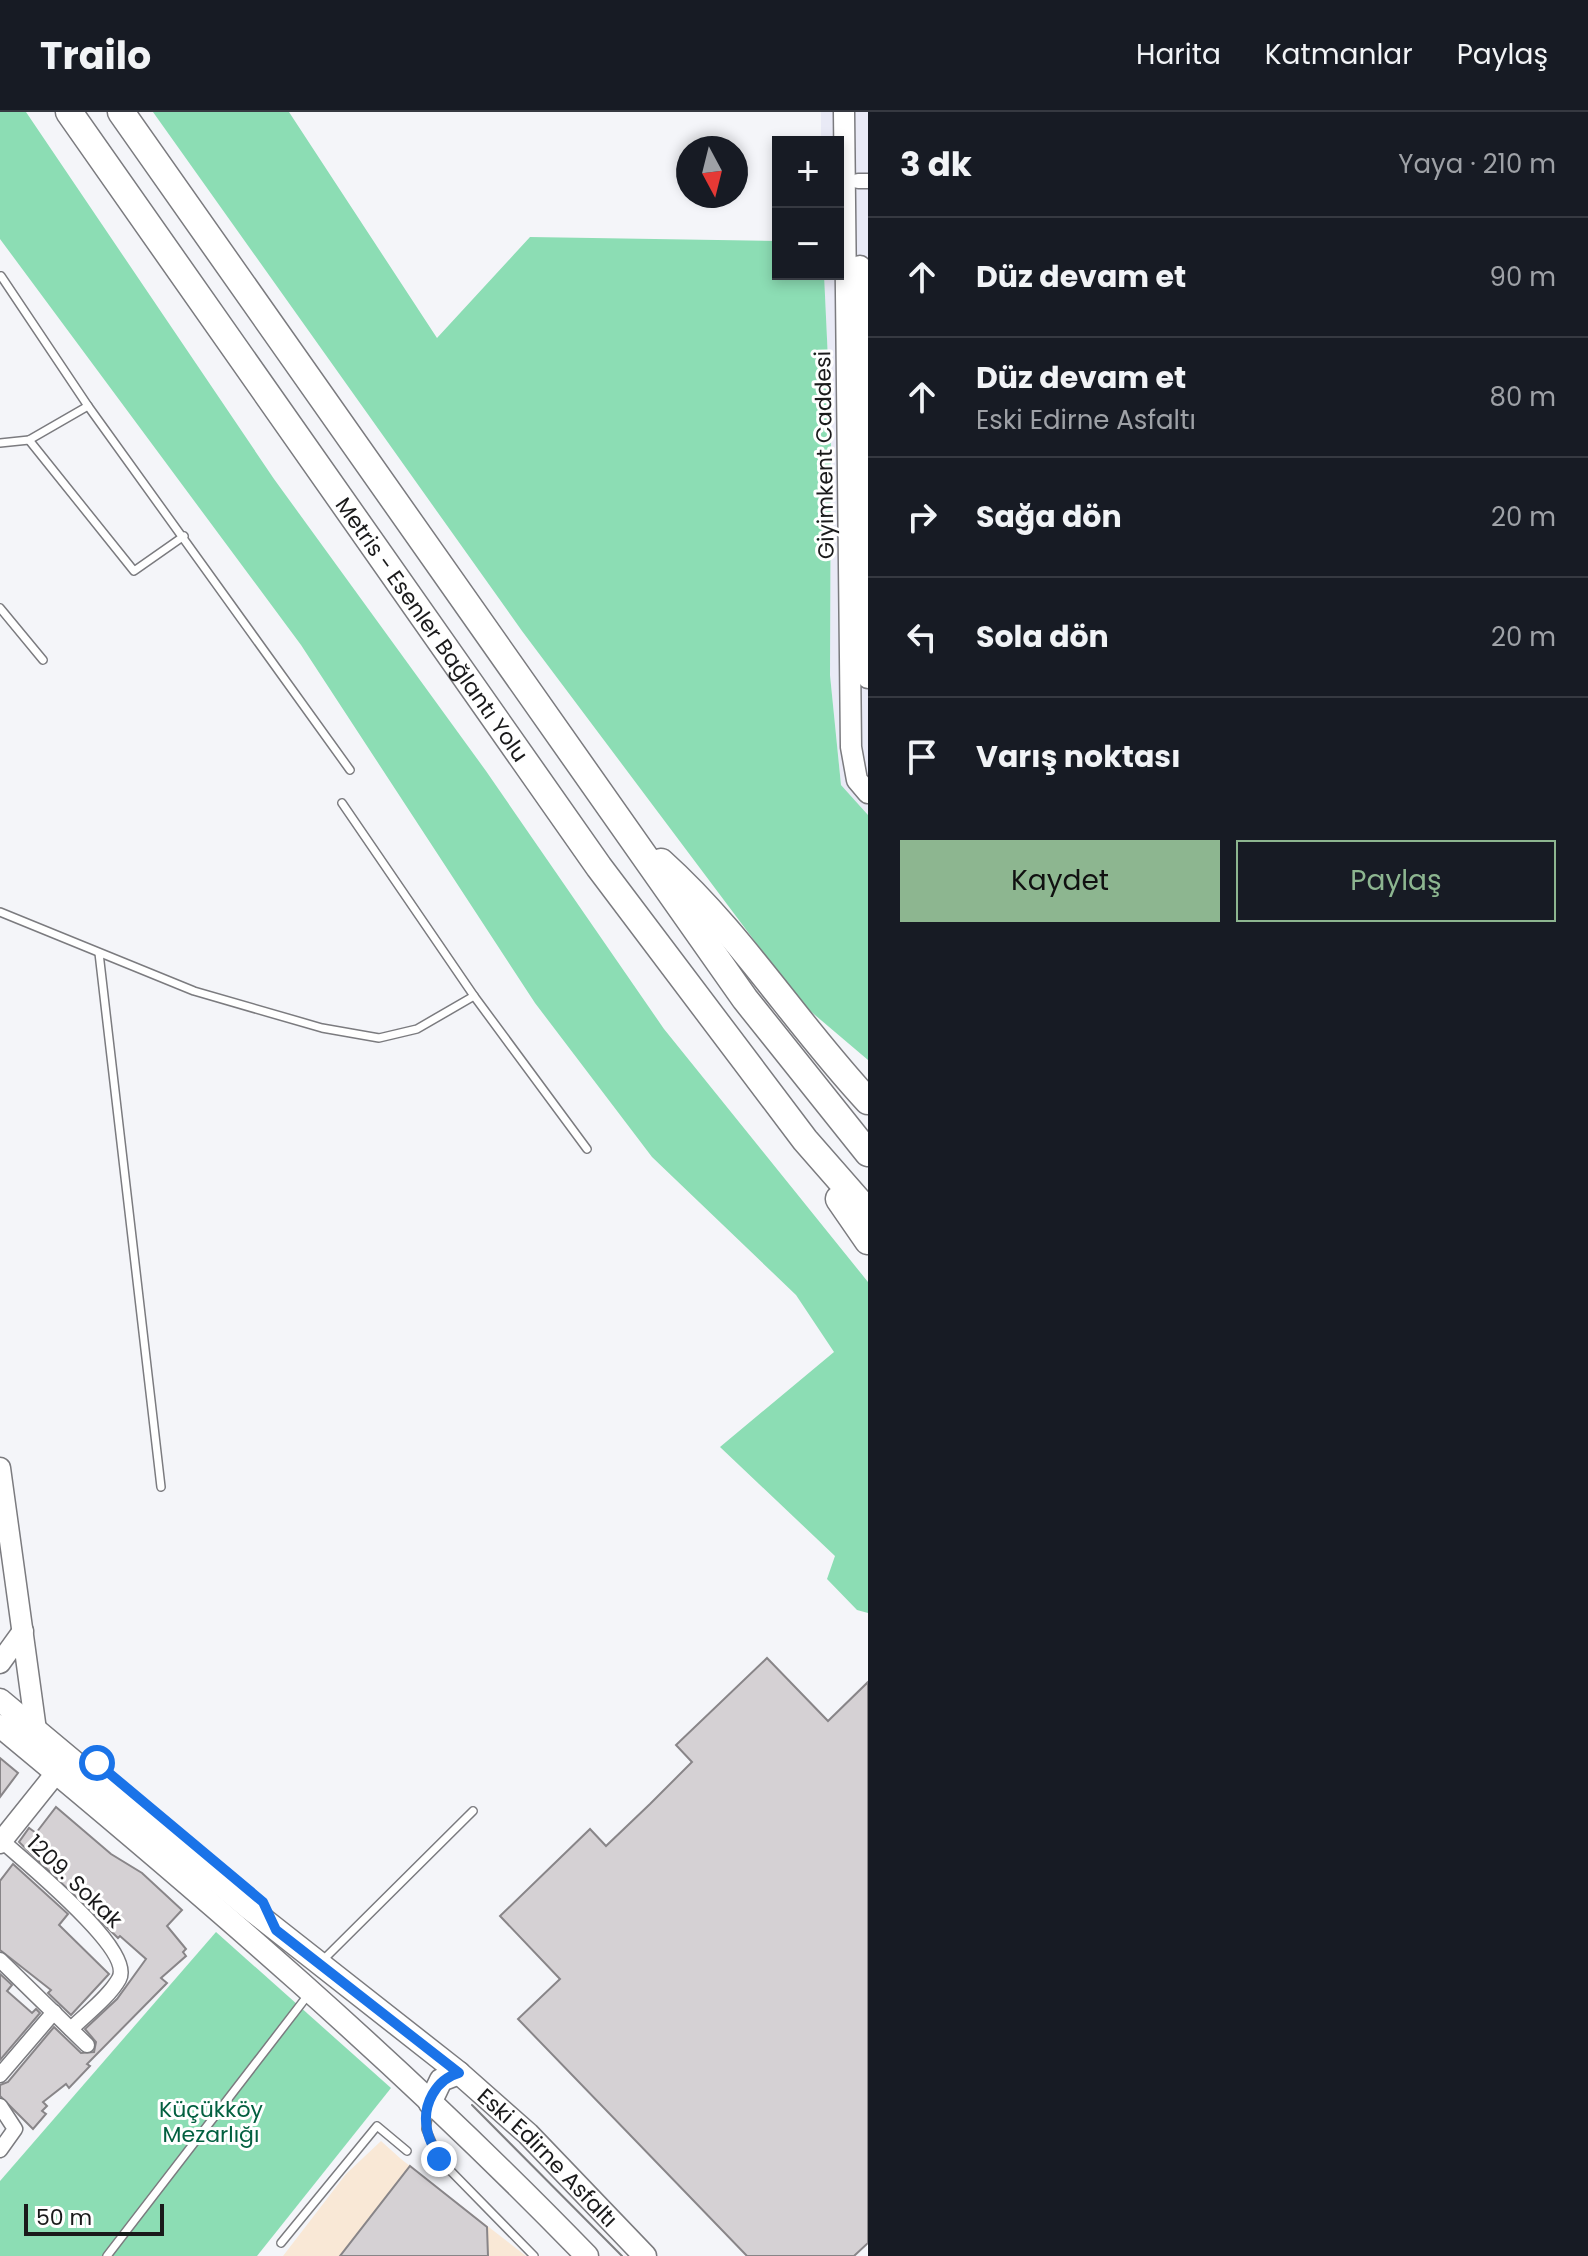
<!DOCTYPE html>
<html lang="tr">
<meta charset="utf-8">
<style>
:root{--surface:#171b24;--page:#20242c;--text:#f1f3f6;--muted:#9ea1a6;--line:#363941;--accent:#8db690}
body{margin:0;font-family:Poppins,sans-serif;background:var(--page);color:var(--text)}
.controls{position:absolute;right:24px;top:24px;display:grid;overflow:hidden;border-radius:0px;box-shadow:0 4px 12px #0003}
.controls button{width:72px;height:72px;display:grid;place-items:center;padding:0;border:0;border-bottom:2px solid var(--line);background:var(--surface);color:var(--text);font:40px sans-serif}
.compass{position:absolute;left:676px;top:24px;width:72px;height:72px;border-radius:50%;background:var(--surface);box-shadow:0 4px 12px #0003;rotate:173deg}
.scale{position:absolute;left:24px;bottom:20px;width:140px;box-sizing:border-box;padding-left:8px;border:4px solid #1a1a1b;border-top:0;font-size:22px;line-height:28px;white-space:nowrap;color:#1a1a1b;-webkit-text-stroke:6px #fff;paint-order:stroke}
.stop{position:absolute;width:24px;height:24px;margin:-18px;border:6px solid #1a73e8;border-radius:50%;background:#fff}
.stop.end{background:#1a73e8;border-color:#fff;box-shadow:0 2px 8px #0008}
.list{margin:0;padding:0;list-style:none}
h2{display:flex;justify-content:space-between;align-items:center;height:104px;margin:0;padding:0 32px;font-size:34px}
h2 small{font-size:26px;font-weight:400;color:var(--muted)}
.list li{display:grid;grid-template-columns:52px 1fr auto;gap:24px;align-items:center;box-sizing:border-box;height:120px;padding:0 32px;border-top:2px solid var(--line)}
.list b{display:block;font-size:30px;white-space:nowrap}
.list p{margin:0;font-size:26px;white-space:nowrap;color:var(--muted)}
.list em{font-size:26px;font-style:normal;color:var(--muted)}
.actions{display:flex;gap:16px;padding:24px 32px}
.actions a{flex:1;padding:18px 0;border:2px solid var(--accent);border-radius:0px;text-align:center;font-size:28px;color:var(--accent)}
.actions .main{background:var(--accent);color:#111}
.icon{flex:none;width:44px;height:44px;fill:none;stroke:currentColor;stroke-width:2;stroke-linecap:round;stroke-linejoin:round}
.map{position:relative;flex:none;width:868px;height:2144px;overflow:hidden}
header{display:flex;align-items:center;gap:48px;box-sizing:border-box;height:112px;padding:0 40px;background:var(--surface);border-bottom:2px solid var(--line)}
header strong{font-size:38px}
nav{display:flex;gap:44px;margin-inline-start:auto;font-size:28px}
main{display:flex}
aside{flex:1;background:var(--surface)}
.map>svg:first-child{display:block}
</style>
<header>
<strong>Trailo</strong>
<nav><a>Harita</a><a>Katmanlar</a><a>Paylaş</a></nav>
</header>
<main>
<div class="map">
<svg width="868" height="2144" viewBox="0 0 868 2144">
<rect width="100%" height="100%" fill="#f4f5f9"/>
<polygon fill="#f9e8d6" points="381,2029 401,2047 526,2144 283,2144 346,2062"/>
<polygon fill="#e9eaf6" points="821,0 868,0 868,703 841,673 830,563 831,313 824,162 838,162 838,30 821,30"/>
<g fill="#8cddb4">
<polygon points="0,0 26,0 274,367 486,659 664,917 868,1170 868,1501 857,1498 827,1467 835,1444 720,1335 834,1240 796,1183 652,1045 535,891 301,533 0,127"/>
<polygon points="153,0 289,0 437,226 530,125 778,129 778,162 824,162 831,313 830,563 841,673 868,703 868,948 802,892 522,519"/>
<polygon points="216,1820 391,1976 257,2144 0,2144 0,2069"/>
</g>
<g fill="#d5d1d4" stroke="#888588" stroke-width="2">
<polygon points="767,1546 828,1609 868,1570 868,2131 854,2144 747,2144 518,1907 560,1867 500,1804 590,1717 606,1734 650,1692 692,1650 676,1633"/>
<polygon points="0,1646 18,1661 0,1685"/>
<polygon points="56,1695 111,1742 142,1761 182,1798 167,1814 186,1837 183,1840 186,1844 161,1866 167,1871 87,1952 90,1954 69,1976 66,1972 43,1990 47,1994 42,1999 46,2002 33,2017 0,1984 0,1973 8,1970 54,1915 81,1941 94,1940 96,1930 85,1917 117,1887 146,1847 120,1824 118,1826 19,1730 29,1716 36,1721"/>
<polygon points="13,1752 68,1802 59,1813 109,1862 71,1903 48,1881 51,1878 0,1838 0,1769"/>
<polygon points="0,1862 12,1873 7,1879 32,1901 36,1897 40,1901 0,1948"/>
<polygon points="410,2054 487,2115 488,2144 340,2144"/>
</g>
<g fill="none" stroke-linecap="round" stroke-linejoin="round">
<g stroke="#7b7b7f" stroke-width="10">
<g id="lane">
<polyline points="1,164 88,294"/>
<polyline points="29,328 134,459 184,424"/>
<polyline points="0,331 29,328 88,294 350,658"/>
<polyline points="0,496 43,548"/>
<polyline points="342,691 474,884 587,1037"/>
<polyline points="0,800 194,879 322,916 379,926 417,917 474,884"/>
<polyline points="99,841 161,1375"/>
<polyline points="321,1850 473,1699"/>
<polyline points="430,1993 426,2017 439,2047 534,2144"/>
<polyline points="281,2131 377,2014 407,2039"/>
<polyline points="107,2144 308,1883"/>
</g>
</g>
<g stroke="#7b7b7f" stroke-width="17">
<g id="street">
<polyline points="858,69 868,69"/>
<path d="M 2,1729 C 24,1749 135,1838 119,1867 C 109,1885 85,1903 71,1917"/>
<polyline points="0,1848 87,1933"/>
<polyline points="0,1963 54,1900"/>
<polyline points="0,1994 15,2017 0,2038"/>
</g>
</g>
<g stroke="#7b7b7f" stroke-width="23">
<g id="secondary">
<polyline points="844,0 851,635 857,668 868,681"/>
<polyline points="860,154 868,566"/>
<polyline points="0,1356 36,1618"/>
<polyline points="0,1551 23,1519"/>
<polyline points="0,1731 56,1661"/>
</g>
</g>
<g stroke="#7b7b7f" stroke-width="25">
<g id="primary">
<path id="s1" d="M 0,1588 L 249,1796 L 459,1961 L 528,2022 L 645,2144"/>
<path d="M 0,1614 C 203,1782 403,1954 587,2144"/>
<polyline points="430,1991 441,1968 459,1961"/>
</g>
</g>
<g stroke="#7b7b7f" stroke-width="29">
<g id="highway">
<path id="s2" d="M 69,0 L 599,755 L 805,1028 L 868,1100"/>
<polyline points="121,0 745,887 868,1041"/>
<path d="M 661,750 C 740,821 796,912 868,989"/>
<polyline points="839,1087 868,1129"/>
</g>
</g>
<use href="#lane" stroke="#fff" stroke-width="7"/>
<use href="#street" stroke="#fff" stroke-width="14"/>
<use href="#secondary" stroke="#fff" stroke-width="20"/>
<use href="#primary" stroke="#fff" stroke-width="22"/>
<use href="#highway" stroke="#fff" stroke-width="26"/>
<polyline stroke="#7e7e80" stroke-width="2" points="472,1993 622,2144"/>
</g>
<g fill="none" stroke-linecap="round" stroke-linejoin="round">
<path stroke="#1a73e8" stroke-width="10" d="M 97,1651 L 263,1790 L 276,1818 L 459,1961 C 436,1967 422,1993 427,2017 C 428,2027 435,2038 439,2047"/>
</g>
<g text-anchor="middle" stroke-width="6" stroke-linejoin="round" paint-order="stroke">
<g font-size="22" fill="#1a1a1b" stroke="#fff">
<text transform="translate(824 343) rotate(-91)" y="8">Giyimkent Caddesi</text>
<text dy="8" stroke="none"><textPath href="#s2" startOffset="632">Metris - Esenler Bağlantı Yolu</textPath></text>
<text transform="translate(75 1769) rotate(44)" y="8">1209. Sokak</text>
<text dy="8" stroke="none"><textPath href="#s1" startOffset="714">Eski Edirne Asfaltı</textPath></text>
</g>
<g font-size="22" fill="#036040" stroke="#fff">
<text x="211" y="2005">Küçükköy<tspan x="211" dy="25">Mezarlığı</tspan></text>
</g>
</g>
</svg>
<div class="controls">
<button>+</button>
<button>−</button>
</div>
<svg class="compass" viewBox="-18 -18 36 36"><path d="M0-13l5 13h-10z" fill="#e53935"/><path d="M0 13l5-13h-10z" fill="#9ea1a6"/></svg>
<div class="scale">50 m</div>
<div class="stop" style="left:97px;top:1651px"></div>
<div class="stop end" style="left:439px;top:2047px"></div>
</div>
<aside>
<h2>3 dk<small>Yaya · 210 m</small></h2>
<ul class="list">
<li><svg class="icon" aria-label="ahead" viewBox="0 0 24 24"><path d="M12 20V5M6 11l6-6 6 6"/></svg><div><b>Düz devam et</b></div><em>90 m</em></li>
<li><svg class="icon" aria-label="ahead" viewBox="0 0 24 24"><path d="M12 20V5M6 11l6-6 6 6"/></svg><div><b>Düz devam et</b><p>Eski Edirne Asfaltı</p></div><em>80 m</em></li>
<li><svg class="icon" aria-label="right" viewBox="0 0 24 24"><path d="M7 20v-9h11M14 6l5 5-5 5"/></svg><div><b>Sağa dön</b></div><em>20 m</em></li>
<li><svg class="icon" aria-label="left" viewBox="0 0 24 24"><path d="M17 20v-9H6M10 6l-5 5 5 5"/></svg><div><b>Sola dön</b></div><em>20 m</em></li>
<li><svg class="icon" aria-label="arrive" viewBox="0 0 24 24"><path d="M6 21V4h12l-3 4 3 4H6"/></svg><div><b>Varış noktası</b></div></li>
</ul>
<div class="actions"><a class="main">Kaydet</a><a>Paylaş</a></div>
</aside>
</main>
